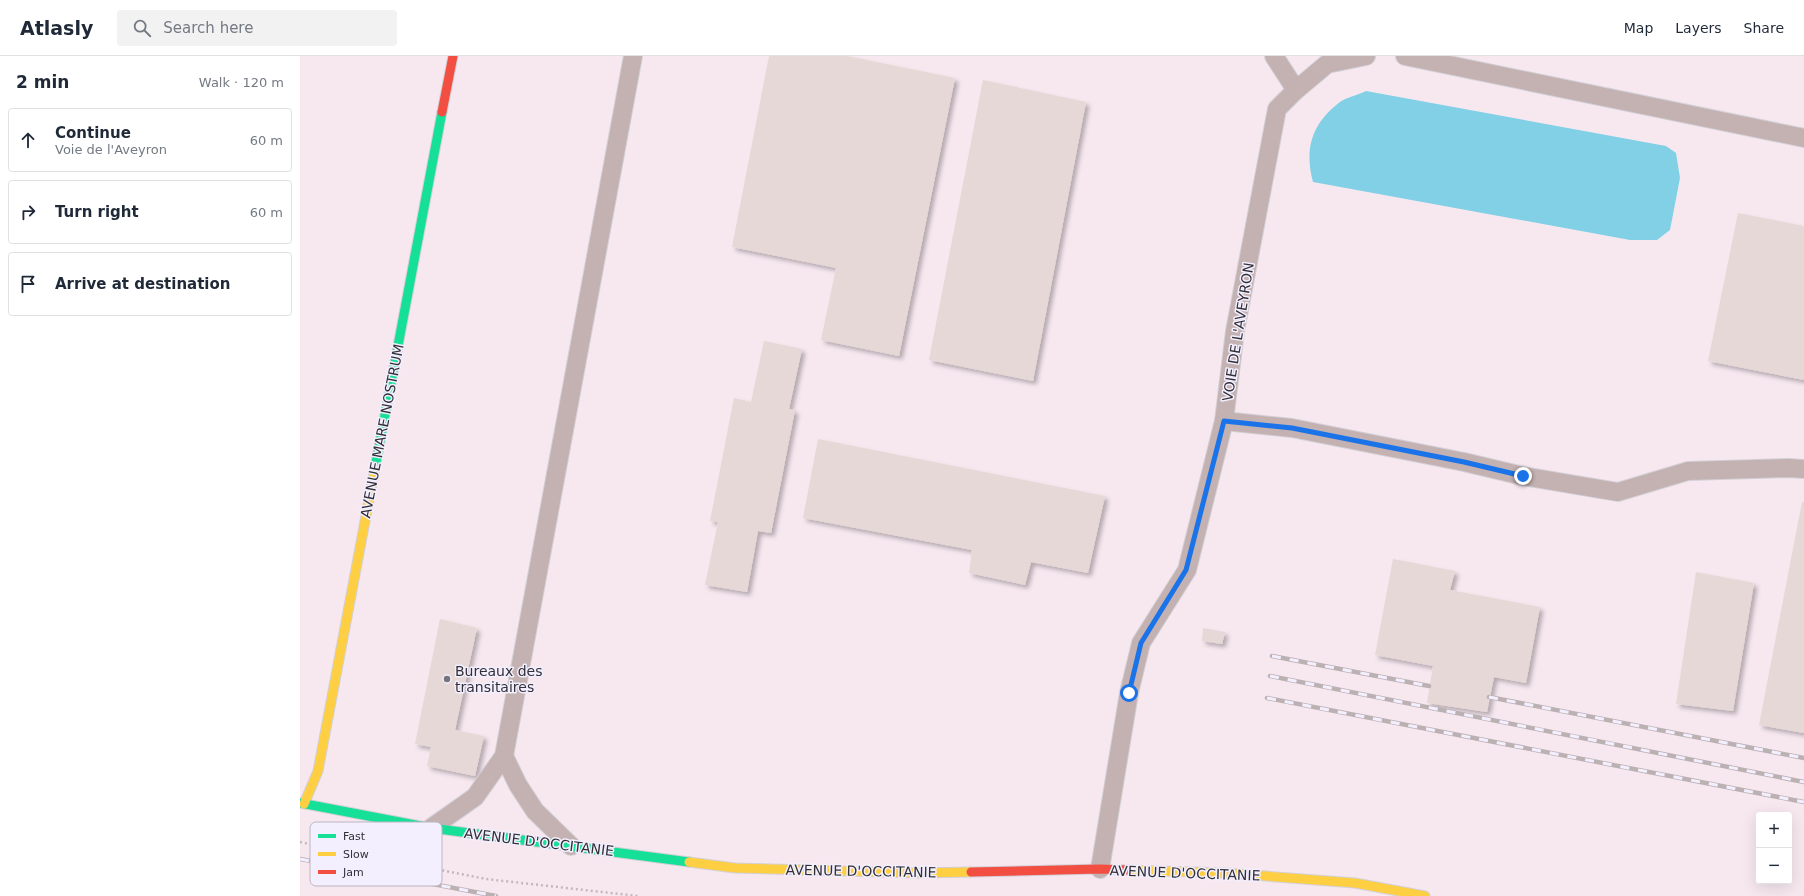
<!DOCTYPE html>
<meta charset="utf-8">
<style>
:root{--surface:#fff;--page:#f2f2f3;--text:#1f2937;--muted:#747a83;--line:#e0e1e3}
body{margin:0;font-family:"DejaVu Sans",sans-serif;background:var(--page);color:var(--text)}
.controls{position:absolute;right:12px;bottom:12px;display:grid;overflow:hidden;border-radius:4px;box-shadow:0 4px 16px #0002}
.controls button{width:36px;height:36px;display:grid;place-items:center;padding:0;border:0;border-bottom:1px solid var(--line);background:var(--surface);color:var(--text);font:20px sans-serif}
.stop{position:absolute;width:12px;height:12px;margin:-9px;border:3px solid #1a73e8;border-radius:50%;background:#fff}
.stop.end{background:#1a73e8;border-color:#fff;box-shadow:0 1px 4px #0008}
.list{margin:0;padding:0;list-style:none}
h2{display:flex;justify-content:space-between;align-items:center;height:52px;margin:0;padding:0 16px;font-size:17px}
h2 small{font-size:13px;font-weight:400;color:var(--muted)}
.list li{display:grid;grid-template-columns:26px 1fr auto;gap:12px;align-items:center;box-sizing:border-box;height:64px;margin:0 8px 8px;padding:0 8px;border:1px solid var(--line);border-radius:4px}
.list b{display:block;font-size:15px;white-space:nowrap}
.list p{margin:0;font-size:13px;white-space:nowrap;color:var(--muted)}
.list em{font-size:13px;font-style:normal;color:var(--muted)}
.icon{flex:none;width:22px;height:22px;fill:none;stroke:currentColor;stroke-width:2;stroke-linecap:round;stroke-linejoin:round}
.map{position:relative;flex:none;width:1504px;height:840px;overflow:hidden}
header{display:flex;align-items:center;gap:24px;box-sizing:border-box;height:56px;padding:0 20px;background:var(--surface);border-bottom:1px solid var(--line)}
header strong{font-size:19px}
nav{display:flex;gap:22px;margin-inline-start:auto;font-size:14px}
.search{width:280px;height:36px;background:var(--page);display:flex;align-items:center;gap:10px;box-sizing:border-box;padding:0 14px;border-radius:4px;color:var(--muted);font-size:15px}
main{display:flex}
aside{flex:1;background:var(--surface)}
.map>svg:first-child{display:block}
</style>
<header>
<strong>Atlasly</strong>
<div class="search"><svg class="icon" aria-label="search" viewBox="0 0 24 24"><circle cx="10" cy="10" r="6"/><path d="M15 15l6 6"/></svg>Search here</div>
<nav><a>Map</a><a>Layers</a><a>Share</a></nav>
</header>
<main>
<aside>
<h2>2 min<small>Walk · 120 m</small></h2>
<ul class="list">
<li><svg class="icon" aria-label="ahead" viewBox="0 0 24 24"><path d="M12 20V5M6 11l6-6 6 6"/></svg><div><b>Continue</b><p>Voie de l'Aveyron</p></div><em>60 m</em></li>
<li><svg class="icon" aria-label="right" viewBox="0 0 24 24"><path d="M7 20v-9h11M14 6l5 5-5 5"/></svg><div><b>Turn right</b></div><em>60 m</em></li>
<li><svg class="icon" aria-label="arrive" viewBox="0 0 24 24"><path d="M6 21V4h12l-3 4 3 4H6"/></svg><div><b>Arrive at destination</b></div></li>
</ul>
</aside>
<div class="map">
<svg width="1504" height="840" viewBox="0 0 1504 840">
<defs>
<filter id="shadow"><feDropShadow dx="3.5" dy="3.5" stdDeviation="2" flood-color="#0004"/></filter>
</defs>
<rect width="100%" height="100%" fill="#f4f2fa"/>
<path fill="#f7e8f0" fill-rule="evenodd" d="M 0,0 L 1504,0 L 1504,840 L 0,840 ZM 1459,759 L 1489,759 L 1489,825 L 1459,825 Z"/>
<path fill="#81d0e6" d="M 1066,35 L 1366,90 L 1376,97 L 1380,122 L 1370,174 L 1357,184 L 1330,184 L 1013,126 C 1004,93 1012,67 1040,46 C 1047,41 1058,39 1066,35 Z"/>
<g fill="#e5d8d6" filter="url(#shadow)">
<polygon points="469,0 547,0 655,22 599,300 521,284 536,212 432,191"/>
<polygon points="683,24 786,46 733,325 629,304"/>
<polygon points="1438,157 1504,170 1504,324 1408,305"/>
<polygon points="464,285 502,293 489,353 495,354 471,477 458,475 447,536 405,529 418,466 410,465 434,342 451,346"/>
<polygon points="518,383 805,440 788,517 731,506 725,529 669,517 672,494 503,462"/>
<polygon points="1502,446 1504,446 1504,677 1459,669"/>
<polygon points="1093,503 1155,515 1150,534 1240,551 1226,627 1194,621 1187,656 1127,647 1133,610 1075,599"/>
<polygon points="1396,516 1454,527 1433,655 1376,648"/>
<polygon points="140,563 177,572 155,674 184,680 175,720 127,710 131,691 115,688"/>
<polygon points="903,572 925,576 922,588 902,585"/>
</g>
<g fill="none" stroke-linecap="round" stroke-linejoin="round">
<g stroke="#d2d0d6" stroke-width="20">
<g id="lane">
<polyline points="974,0 996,34"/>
<polyline points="1105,0 1504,82"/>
<polyline points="924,365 992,372 1164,406 1223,420 1318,436 1388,415 1489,412 1504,413"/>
<polyline points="204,700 218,729 235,755 271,790"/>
<polyline points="131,772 175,741 204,700 333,0"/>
<polyline points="800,813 829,637 841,587 887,514 924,365 935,275 977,53 996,34 1027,8 1066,0"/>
</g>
</g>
<g stroke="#d2d0d6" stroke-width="11">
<g id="fast">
<polyline points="75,412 142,56"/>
<polyline points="0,747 131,772 389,806"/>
</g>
</g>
<g stroke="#d2d0d6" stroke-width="11">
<g id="slow">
<polyline points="4,748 18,715 75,412"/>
<polyline points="389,806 435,812 616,817 671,816"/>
<polyline points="829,814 926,817 1055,827 1125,840"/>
</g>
</g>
<g stroke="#d2d0d6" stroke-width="11">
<g id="jam">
<polyline points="142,56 153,0"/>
<polyline points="671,816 800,813 829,814"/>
</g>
</g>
<polyline stroke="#c3b7b9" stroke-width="2.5" stroke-dasharray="2 3" stroke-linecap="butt" points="0,786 186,823 338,840"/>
<use href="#lane" stroke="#c4b1b1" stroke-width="18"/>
<use href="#fast" stroke="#16e098" stroke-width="9"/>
<use href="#slow" stroke="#ffcf43" stroke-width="9"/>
<use href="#jam" stroke="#f24e42" stroke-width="9"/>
<g stroke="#bbb1b3" stroke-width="4.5">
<g id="rail">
<polyline points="972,600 1129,630"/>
<polyline points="970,620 1504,726"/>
<polyline points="1189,641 1504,702"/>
<polyline points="967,642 1504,746"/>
<polyline points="0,803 196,840"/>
</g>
</g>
<use href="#rail" stroke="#f3effe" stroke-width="3" stroke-dasharray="9" stroke-linecap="butt"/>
</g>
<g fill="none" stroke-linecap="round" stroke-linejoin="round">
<polyline stroke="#1a73e8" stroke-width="5" points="829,637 841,587 886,514 924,365 992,372 1164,406 1223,420"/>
</g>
<circle fill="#76747b" stroke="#f3effe" stroke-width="1.5" cx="147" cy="623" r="4"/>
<g text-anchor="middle" stroke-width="3" stroke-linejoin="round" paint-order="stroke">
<g font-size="14" fill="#323037" stroke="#f3effe">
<text transform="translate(938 276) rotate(-81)" y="5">VOIE DE L'AVEYRON</text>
<text transform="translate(82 375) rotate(-79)" y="5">AVENUE MARE NOSTRUM</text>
<text transform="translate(239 786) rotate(7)" y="5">AVENUE D'OCCITANIE</text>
<text transform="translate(561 815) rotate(1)" y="5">AVENUE D'OCCITANIE</text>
<text transform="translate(885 817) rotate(2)" y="5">AVENUE D'OCCITANIE</text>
</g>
<g font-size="14" fill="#323037" stroke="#f3effe" text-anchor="start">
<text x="155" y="620">Bureaux des<tspan x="155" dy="16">transitaires</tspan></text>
</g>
</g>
<rect x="10" y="766" width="132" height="64" rx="6" fill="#f3effe" stroke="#b9b6c2" stroke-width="1"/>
<rect x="18" y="778" width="18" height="4" fill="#16e098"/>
<rect x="18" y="796" width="18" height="4" fill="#ffcf43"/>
<rect x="18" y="814" width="18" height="4" fill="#f24e42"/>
<g font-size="11" fill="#323037">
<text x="43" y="784">Fast</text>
<text x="43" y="802">Slow</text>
<text x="43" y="820">Jam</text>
</g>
</svg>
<div class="controls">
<button>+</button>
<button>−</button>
</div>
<div class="stop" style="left:829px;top:637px"></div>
<div class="stop end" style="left:1223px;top:420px"></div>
</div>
</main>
